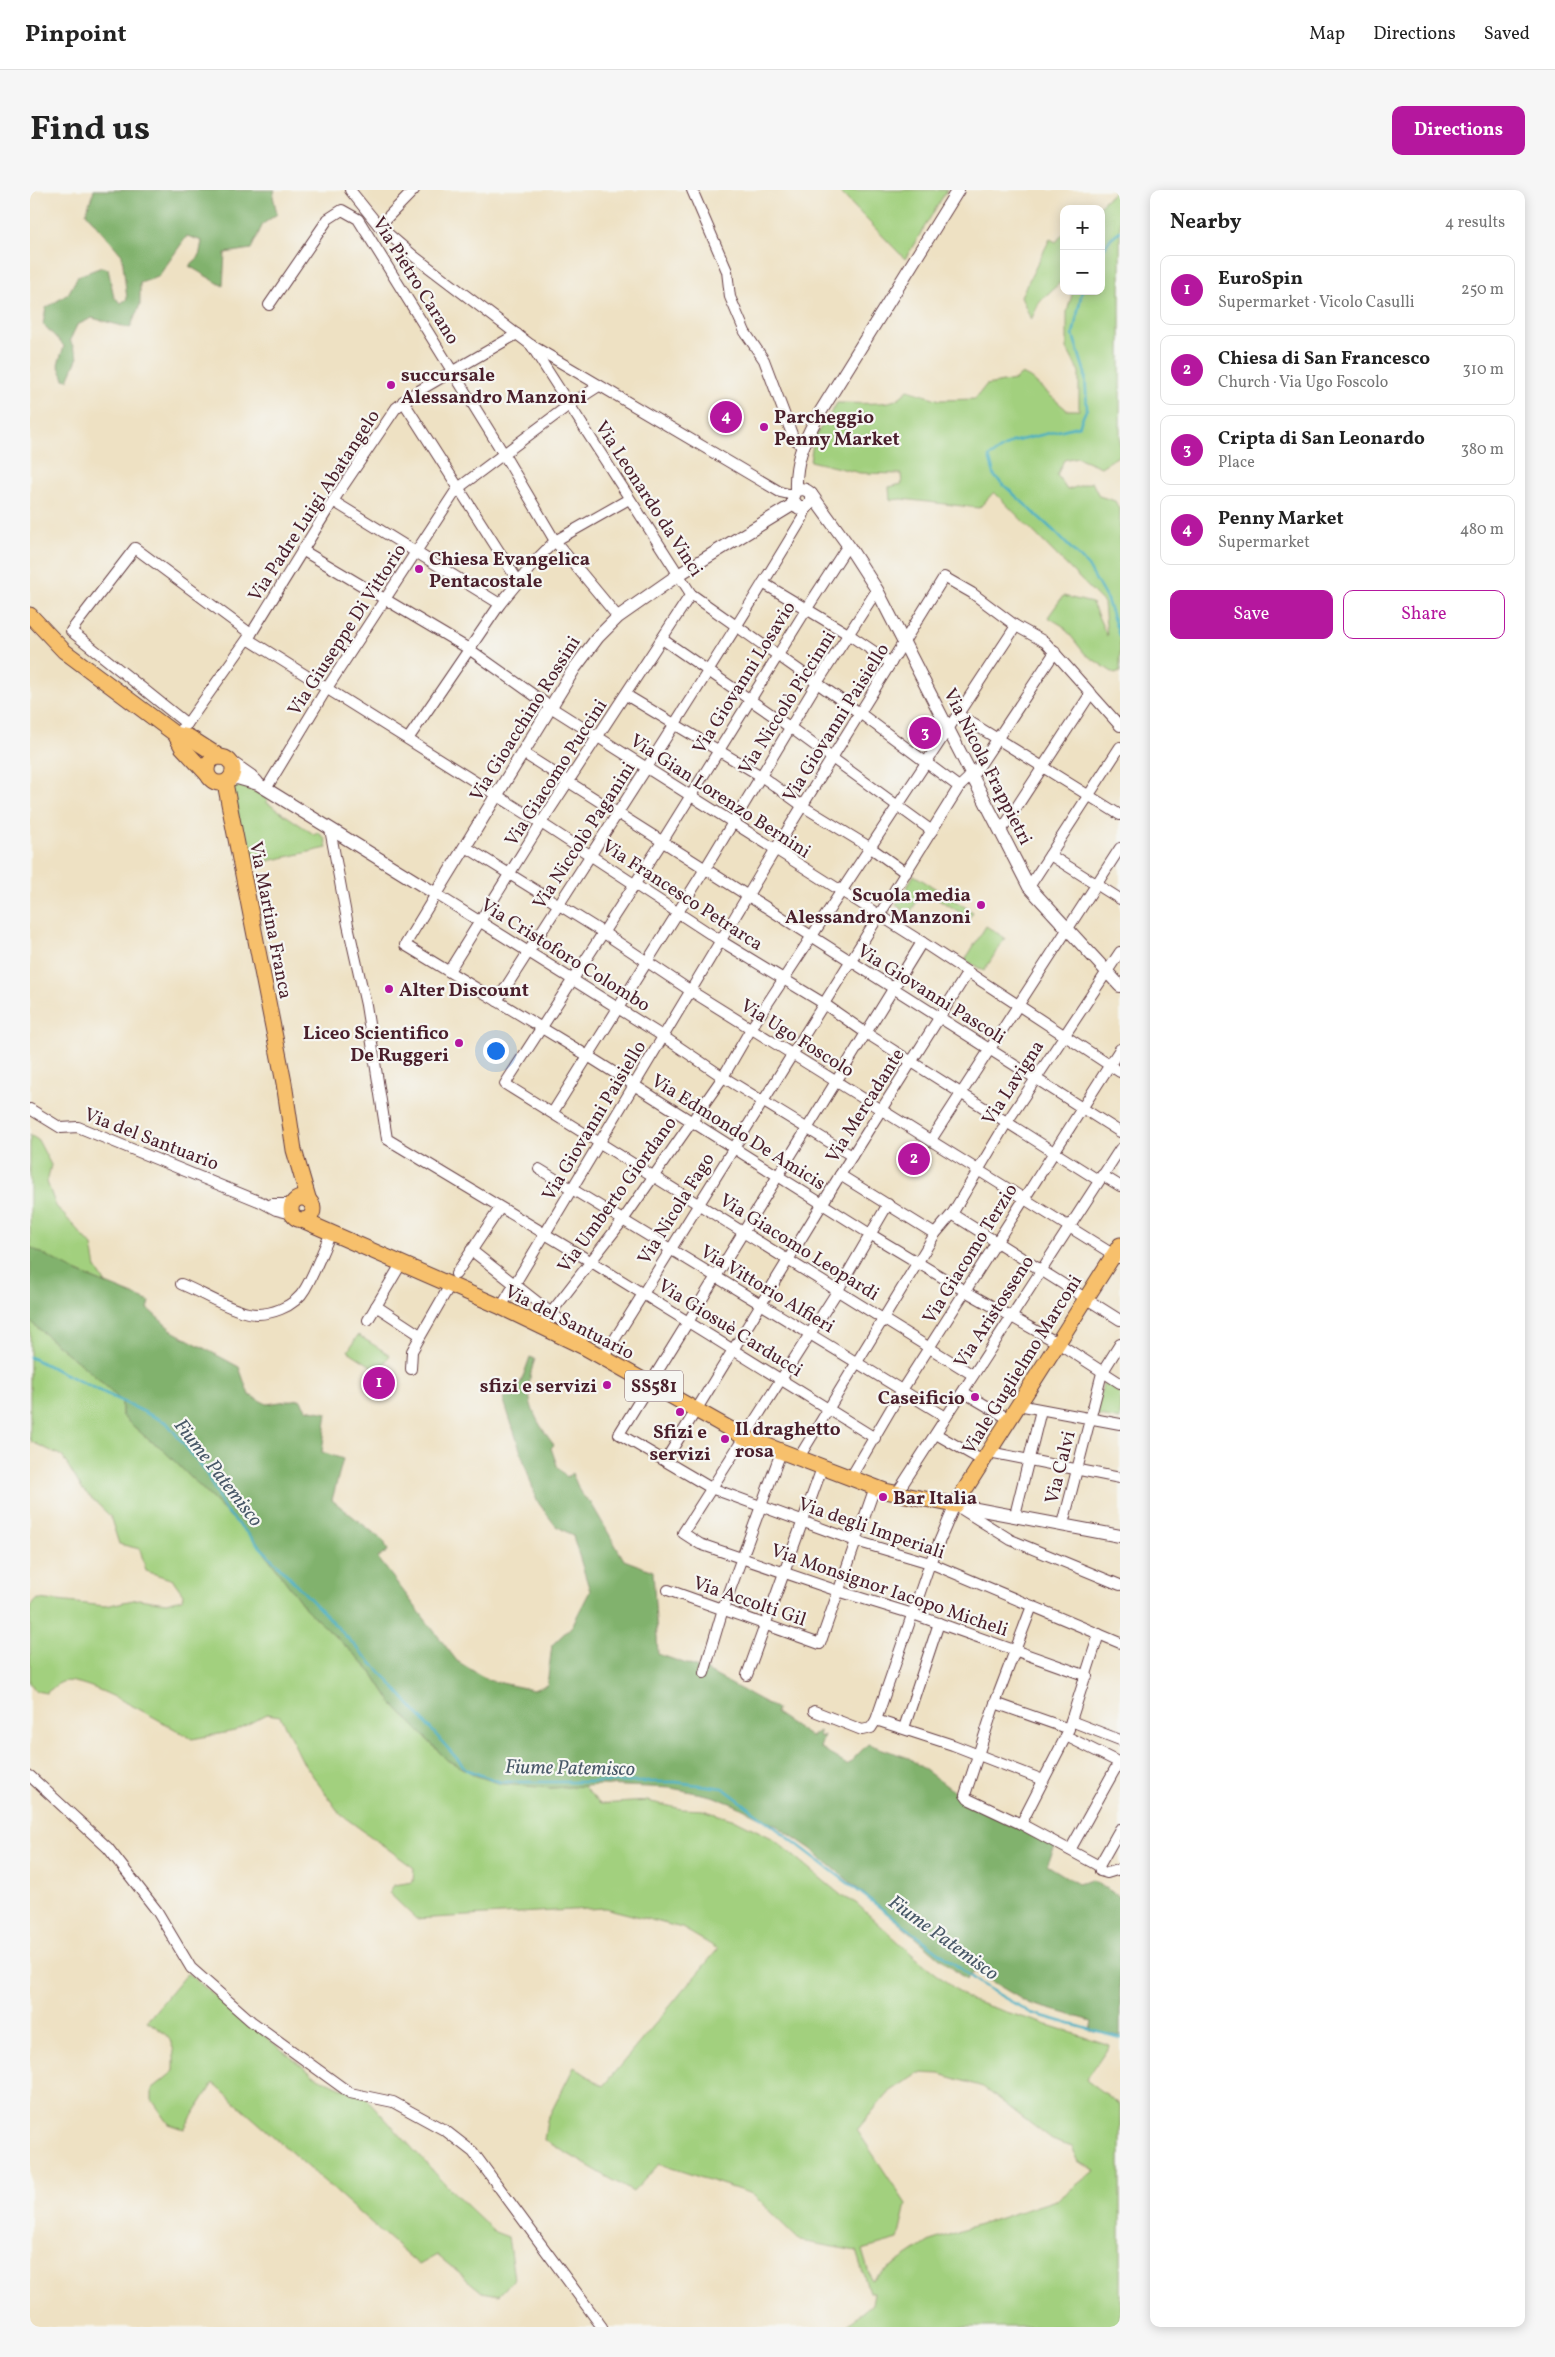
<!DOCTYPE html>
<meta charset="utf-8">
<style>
:root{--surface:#fff;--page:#f6f6f6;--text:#222;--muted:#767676;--line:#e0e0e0;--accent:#b5179e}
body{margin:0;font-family:Vollkorn,serif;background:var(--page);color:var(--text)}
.controls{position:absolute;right:15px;top:15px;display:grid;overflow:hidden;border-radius:10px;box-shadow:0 2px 12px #0003}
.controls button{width:45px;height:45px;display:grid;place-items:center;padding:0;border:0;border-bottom:1px solid var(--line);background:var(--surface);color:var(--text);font:25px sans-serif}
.you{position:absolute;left:465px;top:860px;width:18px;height:18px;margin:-12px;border:4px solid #fff;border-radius:50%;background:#1a73e8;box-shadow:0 0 0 8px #1a73e833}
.badge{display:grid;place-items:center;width:32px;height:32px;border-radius:50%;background:var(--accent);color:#fff;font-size:16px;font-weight:700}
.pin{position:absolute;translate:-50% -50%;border:2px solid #fff;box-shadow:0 1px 5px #0006}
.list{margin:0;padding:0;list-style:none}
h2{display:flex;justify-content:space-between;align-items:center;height:65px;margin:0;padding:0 20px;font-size:21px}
h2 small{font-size:16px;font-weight:400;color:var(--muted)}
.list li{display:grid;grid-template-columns:32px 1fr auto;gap:15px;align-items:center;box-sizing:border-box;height:70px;margin:0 10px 10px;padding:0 10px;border:1px solid var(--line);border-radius:10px}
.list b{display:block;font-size:19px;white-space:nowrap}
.list p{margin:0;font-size:16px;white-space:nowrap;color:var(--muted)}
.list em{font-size:16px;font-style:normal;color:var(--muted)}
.actions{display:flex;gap:10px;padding:15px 20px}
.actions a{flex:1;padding:11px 0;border:1px solid var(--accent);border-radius:10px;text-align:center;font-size:18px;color:var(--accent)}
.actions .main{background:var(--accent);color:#fff}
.map{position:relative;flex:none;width:1090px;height:2137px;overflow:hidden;border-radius:10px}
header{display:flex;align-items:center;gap:30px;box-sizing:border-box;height:70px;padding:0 25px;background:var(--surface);border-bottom:1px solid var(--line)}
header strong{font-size:24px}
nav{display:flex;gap:28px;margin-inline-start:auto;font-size:18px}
.intro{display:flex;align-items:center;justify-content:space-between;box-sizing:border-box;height:120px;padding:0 30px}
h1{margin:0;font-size:35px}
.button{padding:12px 22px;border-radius:10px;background:var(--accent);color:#fff;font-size:18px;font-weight:700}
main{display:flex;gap:30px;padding:0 30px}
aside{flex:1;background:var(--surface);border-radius:10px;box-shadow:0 2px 12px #0003}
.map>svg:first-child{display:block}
</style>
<header>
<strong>Pinpoint</strong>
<nav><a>Map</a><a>Directions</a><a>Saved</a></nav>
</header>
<div class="intro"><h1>Find us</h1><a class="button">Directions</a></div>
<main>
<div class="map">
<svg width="1090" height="2137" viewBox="0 0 1090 2137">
<rect width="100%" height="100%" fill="#f6f6f2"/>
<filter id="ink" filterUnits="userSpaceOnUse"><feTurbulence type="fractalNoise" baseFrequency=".02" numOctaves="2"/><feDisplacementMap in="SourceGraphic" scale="10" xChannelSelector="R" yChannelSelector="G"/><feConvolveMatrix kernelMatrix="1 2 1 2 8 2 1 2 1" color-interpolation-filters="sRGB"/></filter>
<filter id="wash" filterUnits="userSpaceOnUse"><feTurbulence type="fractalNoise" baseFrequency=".0096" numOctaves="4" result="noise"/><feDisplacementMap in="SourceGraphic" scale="20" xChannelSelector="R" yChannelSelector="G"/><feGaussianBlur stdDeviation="1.12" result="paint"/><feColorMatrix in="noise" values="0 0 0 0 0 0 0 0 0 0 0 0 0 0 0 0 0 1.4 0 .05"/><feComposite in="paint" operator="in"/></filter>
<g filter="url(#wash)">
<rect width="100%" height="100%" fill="#eee1c3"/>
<g fill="#a2d07e" stroke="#767854" fill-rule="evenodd">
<polygon points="808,0 917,0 875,69"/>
<path d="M 1086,0 L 1090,0 L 1090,265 L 1071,277 L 1047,267 L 1034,270 L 1027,285 L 1037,300 L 1062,292 L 1069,306 L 1085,311 L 1090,321 L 1090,482 L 1085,484 L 1055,464 L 1033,436 L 1018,427 L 1033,406 L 1062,413 L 1077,446 L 1074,413 L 964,302 L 949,318 L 872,309 L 860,310 L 859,297 L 872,294 L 871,284 L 830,283 L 780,271 L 784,248 L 807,213 C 820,213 855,215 865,210 C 870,208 874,203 878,200 L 910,210 L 945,209 L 956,195 L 985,190 L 992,184 L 1000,188 L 1037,220 L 1049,220 L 1049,182 L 1037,159 L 1037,122 L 1043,101 L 1071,101 L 1071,19 L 1066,19 Z"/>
<polygon points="1034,43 1034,89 1010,111 1001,130 991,106 1020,49 1026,52"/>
<polygon points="211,594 238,609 236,612 285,645 287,642 295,648 297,658 220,675 202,603 202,599"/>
<polygon points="884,685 943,722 939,728 894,700 879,724 866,715"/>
<polygon points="956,736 975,748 954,781 935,770"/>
<polygon points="0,945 8,950 21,975 17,992 26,1016 62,1056 66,1078 76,1094 36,1077 0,1057"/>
<path d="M 0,1131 C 30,1159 64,1182 92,1212 L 92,1226 L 119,1250 L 129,1256 L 229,1355 L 275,1418 L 327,1467 L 343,1484 L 362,1513 L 417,1570 L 447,1586 L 499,1596 L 520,1598 L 553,1596 L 570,1614 L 617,1611 L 652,1619 L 673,1620 L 708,1631 L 742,1648 L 812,1706 L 826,1713 L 885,1767 L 939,1810 L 1080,1855 L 1056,1890 L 1090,1915 L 1090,2137 L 815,2137 L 842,2115 L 844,2102 L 839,2102 L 826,2061 L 770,2051 L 722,2004 L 629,1974 L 603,2002 L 514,1950 L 517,1930 L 544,1877 L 573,1896 L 688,1759 L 652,1738 L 575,1718 L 386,1729 L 359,1703 L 364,1695 L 383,1692 L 384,1678 L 310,1624 L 273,1572 L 250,1526 L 237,1524 L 205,1541 L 162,1549 C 141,1537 53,1484 32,1492 C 26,1494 21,1500 16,1503 L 6,1501 L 0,1493 L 0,1417 L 8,1409 L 75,1416 L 108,1409 L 136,1413 L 152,1409 L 153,1404 L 143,1390 L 116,1381 L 110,1359 L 89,1354 L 80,1326 L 52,1299 L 32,1266 L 2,1252 L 0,1248 ZM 888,1883 L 910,1884 L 953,1897 L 1022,1950 L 1042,1957 L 1049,1972 L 1065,1980 L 1029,2009 L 900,2051 L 841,2090 L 832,2060 L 868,2050 L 876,2014 L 827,1940 L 858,1903 Z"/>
<polygon points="328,1145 360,1165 349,1181 318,1161"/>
<polygon points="1074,1190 1090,1198 1090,1230 1065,1225"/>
<path d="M 157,1783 L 283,1885 L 337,1909 L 418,1997 L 465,2042 L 478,2047 L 484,2089 L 469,2105 L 452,2102 L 407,2065 L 389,2075 L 183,1893 L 154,1939 L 139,1934 L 122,1910 L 122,1899 L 144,1881 C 145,1850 142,1848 117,1831 Z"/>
</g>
<g fill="#81b26d" stroke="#66684c">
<polygon points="64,0 245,0 243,6 247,24 233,34 221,59 195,63 193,96 159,76 169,67 172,51 157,46 128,87 110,93 110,115 100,138 62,128 47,135 40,150 48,167 38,190 34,189 28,174 34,156 13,134 16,118 38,104 48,86 72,77 78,79 84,107 91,113 97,109 92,65 56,23"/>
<path d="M 0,1057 L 47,1082 L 120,1112 L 118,1119 L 144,1142 L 209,1177 L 219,1205 L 237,1214 L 270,1209 L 276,1219 L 297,1223 L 292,1262 L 313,1269 L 302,1310 L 354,1351 L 358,1361 L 348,1368 L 427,1471 L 458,1490 L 503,1500 L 517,1495 L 522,1455 L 542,1436 L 560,1401 L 543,1346 L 525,1335 L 507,1311 L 473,1208 L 491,1192 L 500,1167 L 505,1169 C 492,1205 501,1225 524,1255 L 521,1258 L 528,1278 L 537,1287 L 542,1283 L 551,1304 L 561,1313 L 594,1370 L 623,1381 L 628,1464 L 677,1481 L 747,1519 L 745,1523 L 781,1547 L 789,1541 L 790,1547 L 794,1545 L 790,1558 L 817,1575 L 838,1554 L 879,1568 L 940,1613 L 1025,1657 L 1017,1675 L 1048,1694 L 1062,1690 L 1090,1707 L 1090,1846 L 1060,1841 L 1062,1831 L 998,1813 L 944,1781 L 936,1790 L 781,1659 L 747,1636 L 705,1615 L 682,1606 L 641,1598 L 572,1595 L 520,1598 L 471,1594 L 447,1586 L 417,1570 L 362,1513 L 343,1484 L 327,1467 L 275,1418 L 229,1355 L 129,1256 L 119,1250 L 92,1226 L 92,1212 C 64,1182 30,1159 0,1131 Z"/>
</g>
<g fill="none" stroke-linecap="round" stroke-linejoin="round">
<g stroke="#44aec3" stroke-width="2.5">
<polyline points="1071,63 1081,48 1090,41"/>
<polyline points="1052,101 1043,145 1055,183 1057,218 1049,236 982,252 959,267 965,287 1025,342 1058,376 1077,410 1090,448"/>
<polyline points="0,1167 137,1233 175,1281 195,1320 355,1487 437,1580 470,1592 645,1592 693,1598 952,1795 1001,1823 1090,1848"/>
</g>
</g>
</g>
<g filter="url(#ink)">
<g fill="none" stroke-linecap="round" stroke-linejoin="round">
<g stroke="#633c42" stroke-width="12">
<g id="minor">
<polyline points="320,0 349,36 385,67 501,155 750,302 763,305"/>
<polyline points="662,0 697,81 700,107 715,142 734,170 763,247 772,257"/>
<polyline points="349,36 384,0"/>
<polyline points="239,115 298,29 312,20 328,29 473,263 525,351 588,427"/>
<polyline points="501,155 661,404 831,524 929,597"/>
<polyline points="373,211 488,391"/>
<polyline points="303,311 470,414"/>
<polyline points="818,355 776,420 632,652 475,894 943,1185"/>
<polyline points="272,360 439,459 522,518 892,752 1090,882"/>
<polyline points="733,393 818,444 861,473"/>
<polyline points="218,449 511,633 691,751 793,813 836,843 1068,990"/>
<polyline points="632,449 761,538 902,641"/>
<polyline points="596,505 731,586 774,617 841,658 876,683"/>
<polyline points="929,525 1090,625"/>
<polyline points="157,534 41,441 105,358 221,444"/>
<polyline points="145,544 157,534 221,444 303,311 366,218 385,203 487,144"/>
<polyline points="378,549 470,414 509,367 525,351 599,309"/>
<polyline points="493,563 1090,942"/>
<polyline points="236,599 297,498 427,299 539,215 569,196"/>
<polyline points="300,639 318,735 336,815 357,949 560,1071 845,1248"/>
<polyline points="971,641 1061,503"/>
<polyline points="436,657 574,743 661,801 1089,1068"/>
<polyline points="1020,665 1090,709"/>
<polyline points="999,697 1090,557"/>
<polyline points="892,752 589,1244 681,1298 826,1351 900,1373 1090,1453"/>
<polyline points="419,781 511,633 661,404"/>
<path d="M 467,811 C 569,651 674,492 772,329 L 776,318"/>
<polyline points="0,919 31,938 48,937 231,1012 246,1020 262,1024"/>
<polyline points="523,922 675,679 787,493 847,400"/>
<polyline points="901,950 1090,658"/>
<polyline points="822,966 693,887 634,847 406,704 375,755 558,866 840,1044 935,1101 1028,1153 1090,1193"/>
<polyline points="509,979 916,1227"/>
<polyline points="810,985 905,1044"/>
<polyline points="1072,985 1090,996"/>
<polyline points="242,1014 262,1014"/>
<polyline points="858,1014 808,1100 653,1343 670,1354 808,1401 883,1424 1057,1486"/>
<polyline points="922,1024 1090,1130"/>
<polyline points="441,1060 548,1144 556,1158"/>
<polyline points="426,1084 470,1018"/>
<path d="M 151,1094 C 173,1103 195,1118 218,1123 C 238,1127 265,1117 275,1099 C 285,1082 292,1062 301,1043"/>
<polyline points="346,1116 390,1145"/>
<polyline points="471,1117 745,660 914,387 942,403 986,436 1015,452 1090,536"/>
<polyline points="338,1130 371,1074"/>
<polyline points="510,1137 593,1030 693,887 722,837 986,436"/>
<polyline points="573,1168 929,597 946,581 1025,462"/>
<polyline points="381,1179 382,1161 420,1095"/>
<polyline points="933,1202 979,1229"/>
<polyline points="988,1215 1090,1234"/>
<polyline points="906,1244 953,1271"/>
<polyline points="959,1262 1090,1288"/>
<polyline points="768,1269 905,1044 922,1024 977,932 1090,762"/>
<polyline points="635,1271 810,985 938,782"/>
<polyline points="821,1287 872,1200 1090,859"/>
<polyline points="867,1303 1090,959"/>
<polyline points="985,1325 1011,1220"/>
<polyline points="1033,1334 1072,1183 1090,1154"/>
<polyline points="638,1400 790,1454 845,1297"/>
<polyline points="1002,1416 965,1513 935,1605 938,1609 991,1634 1069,1676"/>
<polyline points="674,1483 693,1419 751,1262"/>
<polyline points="717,1485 792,1278"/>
<polyline points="965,1513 1039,1539"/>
<polyline points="784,1521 832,1540 841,1538 846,1530 900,1373 925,1315 981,1350 1090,1395"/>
<polyline points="846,1530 923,1555 1013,1590"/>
<polyline points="1041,1531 1090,1550"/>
<polyline points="874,1538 909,1433"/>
<polyline points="1036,1546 1090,1573"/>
<polyline points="0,1586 78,1658 127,1721 161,1778 221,1831 320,1903 363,1912 416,1941 443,1962 572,2137"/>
<polyline points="991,1634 1036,1546 1069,1444"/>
<polyline points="1040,1660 1089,1572"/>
<polyline points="1069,1676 1090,1639"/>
<polyline points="1069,1676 1070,1681 1077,1683 1090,1679"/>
</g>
</g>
<g stroke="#633c42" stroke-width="14">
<g id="tertiary">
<path d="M 766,301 C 773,298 776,299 781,304 L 781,312 L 776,318 L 769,318 L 763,310 C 763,306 766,303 766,299 C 765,271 773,254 786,229 L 928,0"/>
<polyline points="781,304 818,355 847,400 999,697 1090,796"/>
<polyline points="201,572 221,586 227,592"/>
<polyline points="199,590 207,588 228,594 406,704 544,479 568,447 588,427 648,385 764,314"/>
<polyline points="925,1315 1090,1346"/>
</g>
</g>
<g stroke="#633c42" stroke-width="17">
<g id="primary">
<polyline points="0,425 34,461 145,544 152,557 177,584"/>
<polyline points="145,544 159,547 190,567"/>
<circle cx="190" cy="580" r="13"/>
<polyline points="195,593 254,893 264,960 279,1011"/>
<circle cx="272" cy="1019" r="11"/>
<polyline points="272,1030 471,1117 556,1158 714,1247 855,1301 925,1315 1090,1055"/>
</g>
</g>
<use href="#minor" stroke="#fff" stroke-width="10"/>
<use href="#tertiary" stroke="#fff" stroke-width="12"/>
<use href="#primary" stroke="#f7c06c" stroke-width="15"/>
</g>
</g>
<g fill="#b5179e" stroke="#f6f6f2" stroke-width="2">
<circle cx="361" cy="195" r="5"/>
<circle cx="734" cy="237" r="5"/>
<circle cx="389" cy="379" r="5"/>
<circle cx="951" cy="715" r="5"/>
<circle cx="359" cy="799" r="5"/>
<circle cx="429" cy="853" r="5"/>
<circle cx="577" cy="1195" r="5"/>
<circle cx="945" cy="1207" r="5"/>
<circle cx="650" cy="1222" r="5"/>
<circle cx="695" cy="1249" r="5"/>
<circle cx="853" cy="1307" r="5"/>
</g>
<g text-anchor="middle" stroke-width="4.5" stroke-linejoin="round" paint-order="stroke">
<rect fill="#f6f6f2" stroke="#7e6067" stroke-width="1" x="595" y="1180.5" width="58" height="31" rx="4"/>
<g font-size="18" font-weight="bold" fill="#4a1f2b">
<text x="624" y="1202">SS581</text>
</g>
<g font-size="19" fill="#4a1f2b" stroke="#f6f6f2">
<text transform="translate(387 90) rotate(58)" y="7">Via Pietro Carano</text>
<text transform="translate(620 308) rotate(57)" y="7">Via Leonardo da Vinci</text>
<text transform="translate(283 315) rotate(-57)" y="7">Via Padre Luigi Abatangelo</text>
<text transform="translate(316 439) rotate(-57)" y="7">Via Giuseppe Di Vittorio</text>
<text transform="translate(713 487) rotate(-58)" y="7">Via Giovanni Losavio</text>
<text transform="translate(756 512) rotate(-58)" y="7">Via Niccolò Piccinni</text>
<text transform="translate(494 528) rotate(-58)" y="7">Via Gioacchino Rossini</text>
<text transform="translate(805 532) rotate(-58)" y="7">Via Giovanni Paisiello</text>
<text transform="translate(959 576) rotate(63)" y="7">Via Nicola Frappietri</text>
<text transform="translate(525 582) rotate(-57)" y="7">Via Giacomo Puccini</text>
<text transform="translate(691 605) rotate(33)" y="7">Via Gian Lorenzo Bernini</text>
<text transform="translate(553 645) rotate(-57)" y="7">Via Niccolò Paganini</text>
<text transform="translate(653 704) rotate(33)" y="7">Via Francesco Petrarca</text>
<text transform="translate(242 730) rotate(79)" y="7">Via Martina Franca</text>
<text transform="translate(536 764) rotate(32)" y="7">Via Cristoforo Colombo</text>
<text transform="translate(902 803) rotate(32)" y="7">Via Giovanni Pascoli</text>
<text transform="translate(768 847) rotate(32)" y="7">Via Ugo Foscolo</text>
<text transform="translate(982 892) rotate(-57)" y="7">Via Lavigna</text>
<text transform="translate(834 915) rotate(-58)" y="7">Via Mercadante</text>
<text transform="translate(563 930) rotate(-59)" y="7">Via Giovanni Paisiello</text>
<text transform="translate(709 941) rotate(32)" y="7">Via Edmondo De Amicis</text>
<text transform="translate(122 948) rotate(21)" y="7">Via del Santuario</text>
<text transform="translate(586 1004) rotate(-54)" y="7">Via Umberto Giordano</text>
<text transform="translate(645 1018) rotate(-58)" y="7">Via Nicola Fago</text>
<text transform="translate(770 1056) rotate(32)" y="7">Via Giacomo Leopardi</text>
<text transform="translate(939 1063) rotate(-58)" y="7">Via Giacomo Terzio</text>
<text transform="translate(738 1098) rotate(31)" y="7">Via Vittorio Alfieri</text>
<text transform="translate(963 1121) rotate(-57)" y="7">Via Aristosseno</text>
<text transform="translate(540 1131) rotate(27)" y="7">Via del Santuario</text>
<text transform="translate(701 1137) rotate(32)" y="7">Via Giosuè Carducci</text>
<text transform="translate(991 1174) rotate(-58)" y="7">Viale Guglielmo Marconi</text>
<text transform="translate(1029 1277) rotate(-76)" y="7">Via Calvi</text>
<text transform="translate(842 1337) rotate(19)" y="7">Via degli Imperiali</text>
<text transform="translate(860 1399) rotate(19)" y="7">Via Monsignor Iacopo Micheli</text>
<text transform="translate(720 1410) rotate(19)" y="7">Via Accolti Gil</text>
</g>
<g font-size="19" font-weight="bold" fill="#4a1f2b" stroke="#f6f6f2" text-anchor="start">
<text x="371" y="191">succursale<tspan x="371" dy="22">Alessandro Manzoni</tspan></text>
<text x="744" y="233">Parcheggio<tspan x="744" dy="22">Penny Market</tspan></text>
<text x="399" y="375">Chiesa Evangelica<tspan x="399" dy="22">Pentacostale</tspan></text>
<text x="941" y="711" text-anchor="end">Scuola media<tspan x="941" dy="22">Alessandro Manzoni</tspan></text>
<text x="369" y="806">Alter Discount</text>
<text x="419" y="849" text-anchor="end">Liceo Scientifico<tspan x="419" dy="22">De Ruggeri</tspan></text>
<text x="567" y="1202" text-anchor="end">sfizi e servizi</text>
<text x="935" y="1214" text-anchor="end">Caseificio</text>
<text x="705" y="1245">Il draghetto<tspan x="705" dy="22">rosa</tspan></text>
<text x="650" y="1248" text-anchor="middle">Sfizi e<tspan x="650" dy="22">servizi</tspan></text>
<text x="863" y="1314">Bar Italia</text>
</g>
<g font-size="20" font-style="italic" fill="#485868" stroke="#f6f6f2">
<text transform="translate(189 1282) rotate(52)" y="7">Fiume Patemisco</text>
<text transform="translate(540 1577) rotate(1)" y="7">Fiume Patemisco</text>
<text transform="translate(914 1747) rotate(36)" y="7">Fiume Patemisco</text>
</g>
</g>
</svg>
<div class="controls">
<button>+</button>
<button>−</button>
</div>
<div class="you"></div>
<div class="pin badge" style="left:349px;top:1193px">1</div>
<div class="pin badge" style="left:884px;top:969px">2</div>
<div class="pin badge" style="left:895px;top:543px">3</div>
<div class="pin badge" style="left:696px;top:227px">4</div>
</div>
<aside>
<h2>Nearby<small>4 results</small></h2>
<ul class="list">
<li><span class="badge">1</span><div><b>EuroSpin</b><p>Supermarket · Vicolo Casulli</p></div><em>250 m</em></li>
<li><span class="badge">2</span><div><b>Chiesa di San Francesco</b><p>Church · Via Ugo Foscolo</p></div><em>310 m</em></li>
<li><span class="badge">3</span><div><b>Cripta di San Leonardo</b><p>Place</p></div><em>380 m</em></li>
<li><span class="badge">4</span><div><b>Penny Market</b><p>Supermarket</p></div><em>480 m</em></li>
</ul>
<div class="actions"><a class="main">Save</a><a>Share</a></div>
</aside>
</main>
